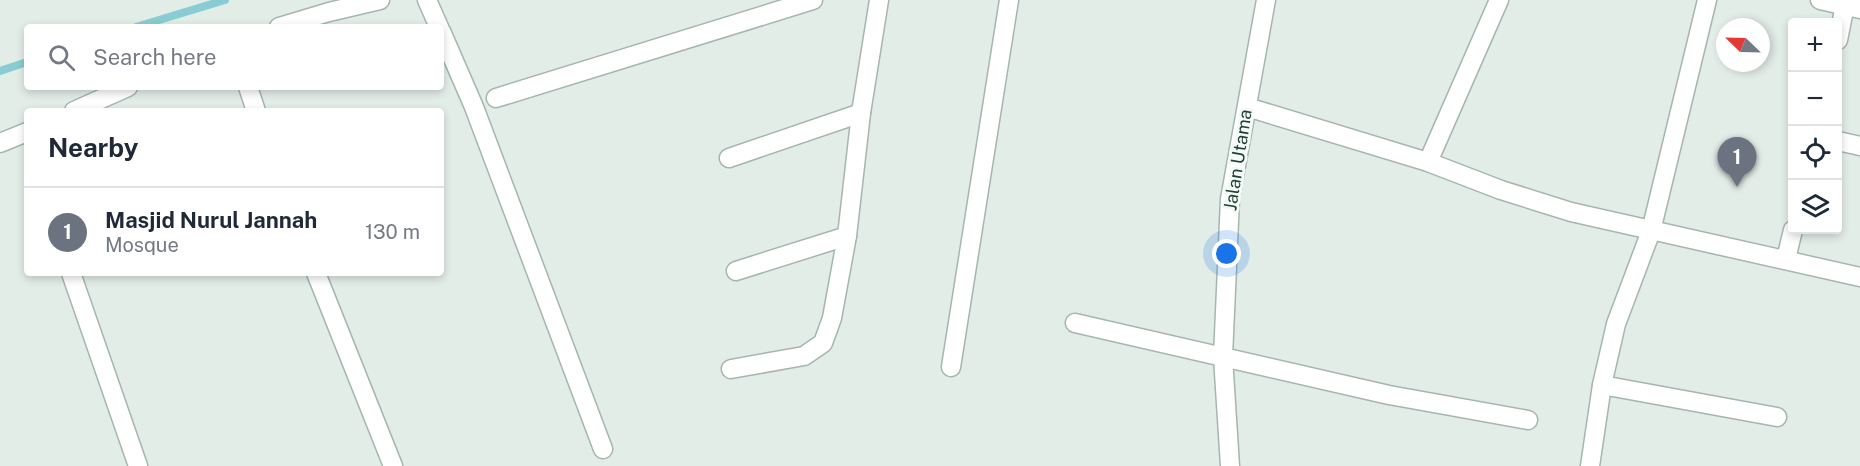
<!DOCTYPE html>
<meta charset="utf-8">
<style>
:root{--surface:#fff;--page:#f2f2f3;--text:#1f2937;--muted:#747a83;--line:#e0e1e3;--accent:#7f4d47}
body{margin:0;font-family:"Public Sans",sans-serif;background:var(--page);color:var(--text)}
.controls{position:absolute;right:18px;top:18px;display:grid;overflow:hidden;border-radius:6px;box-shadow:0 3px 9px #0003}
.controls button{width:54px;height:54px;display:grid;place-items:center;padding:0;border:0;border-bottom:2px solid var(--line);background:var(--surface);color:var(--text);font:30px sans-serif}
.compass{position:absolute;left:1716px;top:18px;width:54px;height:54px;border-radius:50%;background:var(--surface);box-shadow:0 3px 9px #0003;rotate:293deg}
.you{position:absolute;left:1227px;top:254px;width:21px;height:21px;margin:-15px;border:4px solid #fff;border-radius:50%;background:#1a73e8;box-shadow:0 0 0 9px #1a73e833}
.badge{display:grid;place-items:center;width:39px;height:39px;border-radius:50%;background:var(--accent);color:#fff;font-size:20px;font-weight:700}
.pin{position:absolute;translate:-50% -50px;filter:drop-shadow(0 2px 3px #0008)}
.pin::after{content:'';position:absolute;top:32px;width:21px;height:18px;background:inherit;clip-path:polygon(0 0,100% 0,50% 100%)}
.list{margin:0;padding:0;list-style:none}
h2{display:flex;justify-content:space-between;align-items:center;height:78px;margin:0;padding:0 24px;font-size:26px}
h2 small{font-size:20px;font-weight:400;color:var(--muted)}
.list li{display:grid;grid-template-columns:39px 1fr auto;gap:18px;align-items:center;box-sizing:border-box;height:90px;padding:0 24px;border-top:2px solid var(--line)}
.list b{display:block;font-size:22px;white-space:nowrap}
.list p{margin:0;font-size:20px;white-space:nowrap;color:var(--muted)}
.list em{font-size:20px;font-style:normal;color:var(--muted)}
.icon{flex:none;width:33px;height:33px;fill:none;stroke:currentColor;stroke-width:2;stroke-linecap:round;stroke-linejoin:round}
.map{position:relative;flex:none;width:1860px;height:466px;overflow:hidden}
.search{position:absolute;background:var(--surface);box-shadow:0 3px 9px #0003;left:24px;top:24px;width:420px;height:66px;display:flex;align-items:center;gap:15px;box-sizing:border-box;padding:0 21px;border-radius:6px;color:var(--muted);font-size:22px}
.panel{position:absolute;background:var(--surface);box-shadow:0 3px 9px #0003;left:24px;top:108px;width:420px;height:168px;border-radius:6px}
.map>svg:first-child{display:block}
</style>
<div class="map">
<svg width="1860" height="466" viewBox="0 0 1860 466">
<rect width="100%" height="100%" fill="#e3ede8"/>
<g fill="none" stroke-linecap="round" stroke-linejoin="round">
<g stroke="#8accd3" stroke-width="8">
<polyline points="136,27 225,0"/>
<polyline points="0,71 27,62"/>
</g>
<g stroke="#a5b6af" stroke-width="21">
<g id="minor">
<polyline points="427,0 439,27"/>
<polyline points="1820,0 1860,9"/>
<polyline points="279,27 329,12 380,0"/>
<polyline points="441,31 474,107 603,449"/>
<polyline points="1838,40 1846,0"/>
<polyline points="248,87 256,111"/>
<polyline points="496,98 813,0"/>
<polyline points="1247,107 1428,162 1501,190 1571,212 1860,277"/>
<polyline points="74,111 128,87"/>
<polyline points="1838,141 1860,146"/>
<polyline points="0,143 27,132"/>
<polyline points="729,158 861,113"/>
<polyline points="1428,162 1499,0"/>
<polyline points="1786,259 1793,230"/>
<polyline points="736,271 847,236"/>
<polyline points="71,273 138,466"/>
<polyline points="316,273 393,466"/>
<polyline points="1075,323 1389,395 1528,420"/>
<polyline points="951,367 1009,0"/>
<polyline points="731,369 804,356 823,343 832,318 847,236 861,113 879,0"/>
<polyline points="1602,385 1777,417"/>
<polyline points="1230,466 1223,357 1230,199 1266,0"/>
<polyline points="1590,466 1602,385 1616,324 1651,231 1707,0"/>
</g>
</g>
<use href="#minor" stroke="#fff" stroke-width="18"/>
</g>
<g text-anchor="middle" stroke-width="6" stroke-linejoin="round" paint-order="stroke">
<g font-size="18" fill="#224036" stroke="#f4faf7">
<text transform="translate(1238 160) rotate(-81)" y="6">Jalan Utama</text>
</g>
</g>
</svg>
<div class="controls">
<button>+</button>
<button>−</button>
<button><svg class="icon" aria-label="locate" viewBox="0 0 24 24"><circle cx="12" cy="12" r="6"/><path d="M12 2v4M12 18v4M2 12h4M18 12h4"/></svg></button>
<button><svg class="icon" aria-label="layers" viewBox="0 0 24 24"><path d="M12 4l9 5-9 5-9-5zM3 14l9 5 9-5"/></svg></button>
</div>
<svg class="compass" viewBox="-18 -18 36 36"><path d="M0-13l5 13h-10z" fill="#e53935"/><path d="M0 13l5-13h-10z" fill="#747a83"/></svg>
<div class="you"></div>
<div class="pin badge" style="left:1737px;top:187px;background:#6b7280">1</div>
<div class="search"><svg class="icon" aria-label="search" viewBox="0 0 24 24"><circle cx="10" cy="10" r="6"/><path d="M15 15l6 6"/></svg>Search here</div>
<section class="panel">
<h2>Nearby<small></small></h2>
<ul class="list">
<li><span class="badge" style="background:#6b7280">1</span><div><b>Masjid Nurul Jannah</b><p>Mosque</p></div><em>130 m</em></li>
</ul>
</section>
</div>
